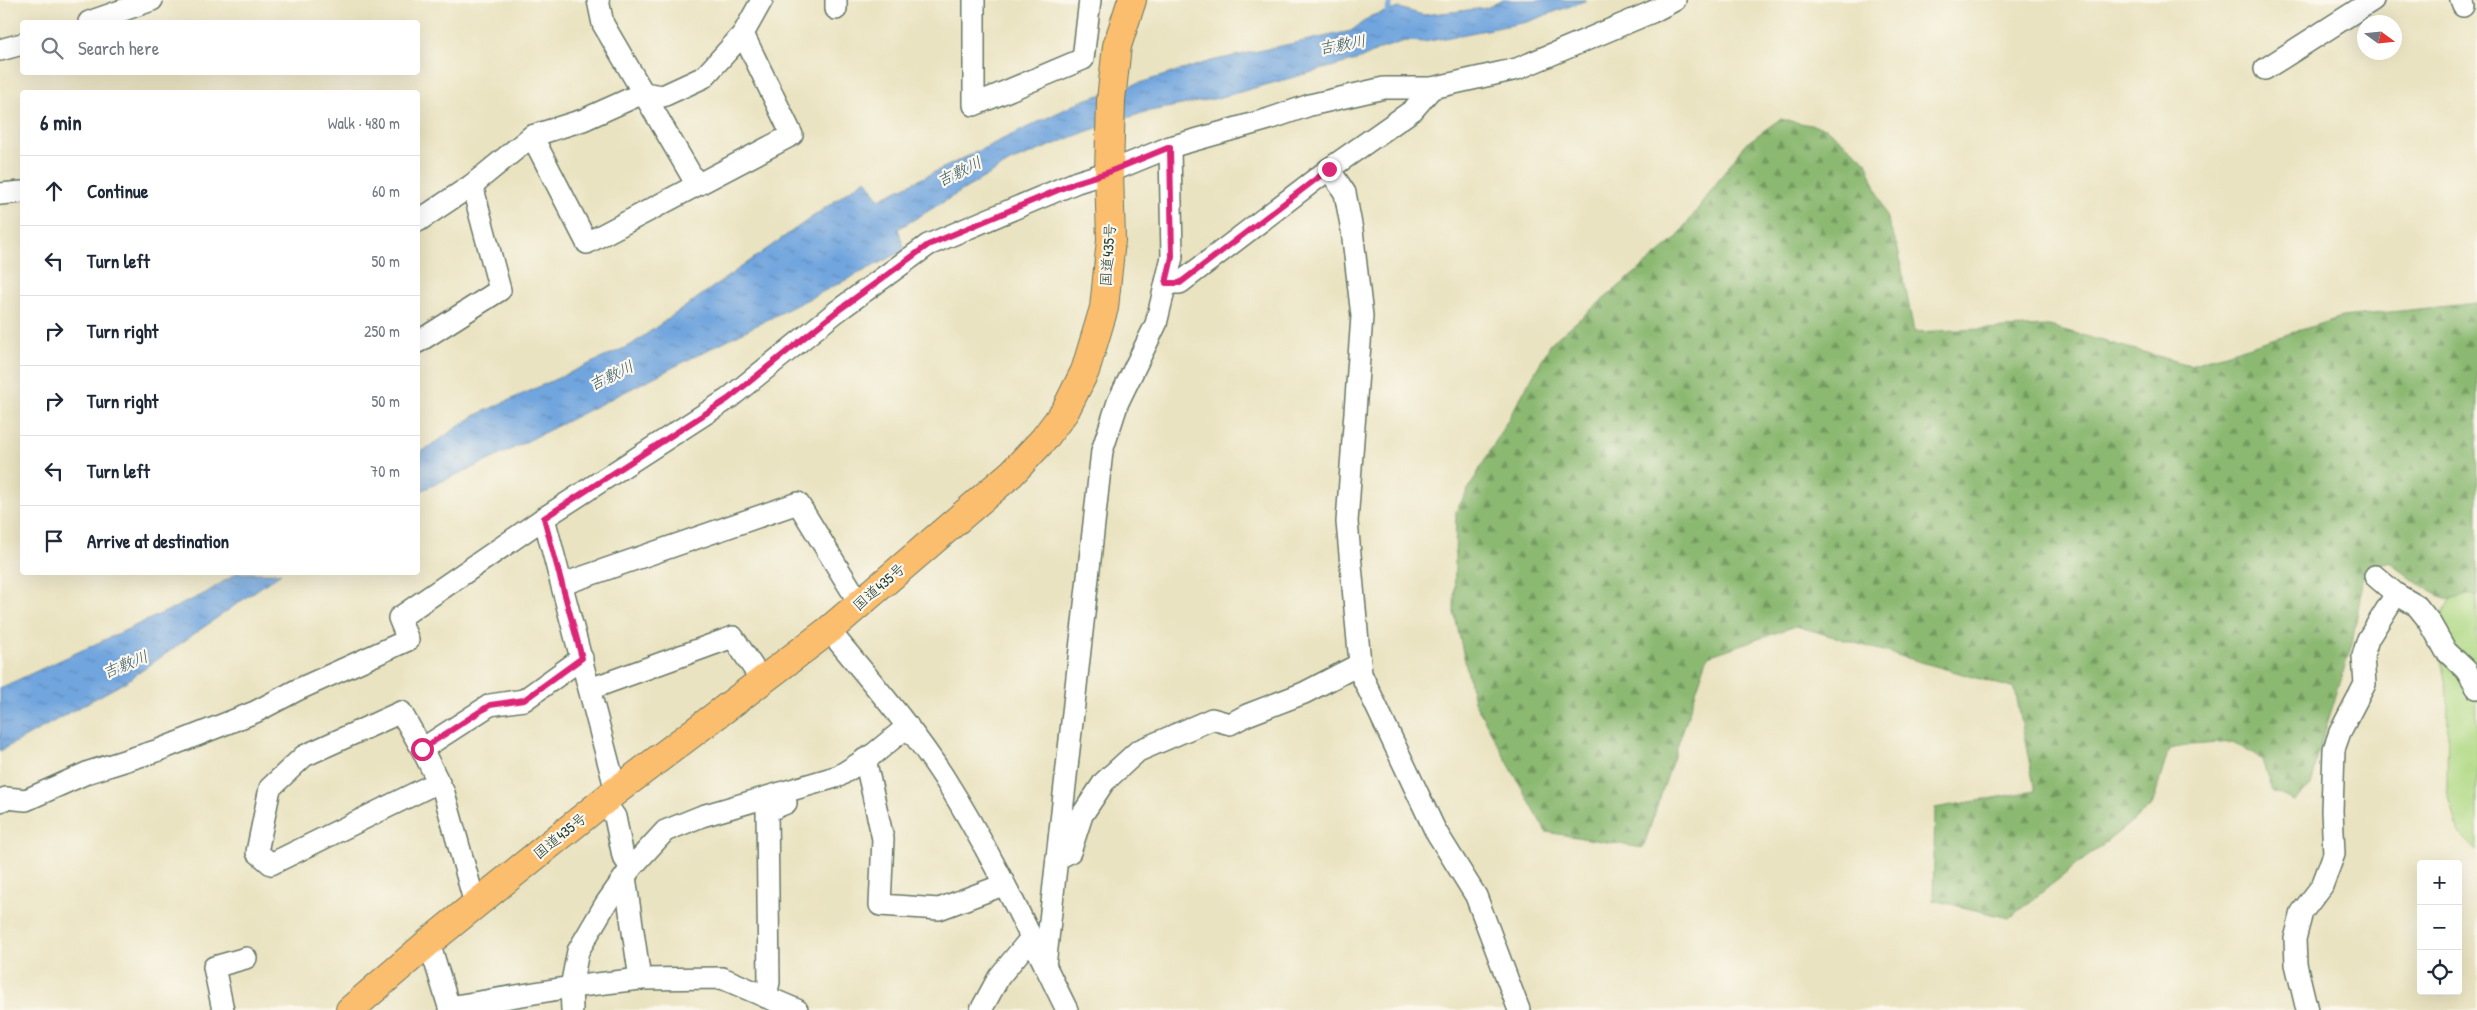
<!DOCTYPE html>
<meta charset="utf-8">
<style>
:root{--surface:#fff;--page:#f6f6f7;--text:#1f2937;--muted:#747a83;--line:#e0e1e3}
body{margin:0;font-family:"Patrick Hand","Klee One",sans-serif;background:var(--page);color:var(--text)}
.controls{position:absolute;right:15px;bottom:15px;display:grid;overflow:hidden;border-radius:5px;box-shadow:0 5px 20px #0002}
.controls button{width:45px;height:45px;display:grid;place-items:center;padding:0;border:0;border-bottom:1px solid var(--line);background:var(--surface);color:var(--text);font:25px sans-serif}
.compass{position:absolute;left:2357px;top:15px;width:45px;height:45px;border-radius:50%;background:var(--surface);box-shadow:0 5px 20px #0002;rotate:105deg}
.stop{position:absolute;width:15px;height:15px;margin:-11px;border:4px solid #db2777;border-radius:50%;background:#fff}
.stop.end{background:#db2777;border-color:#fff;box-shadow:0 1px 5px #0008}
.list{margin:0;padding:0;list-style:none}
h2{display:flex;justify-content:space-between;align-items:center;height:65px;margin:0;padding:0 20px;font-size:21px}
h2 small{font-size:16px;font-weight:400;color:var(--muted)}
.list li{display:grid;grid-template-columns:32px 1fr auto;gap:15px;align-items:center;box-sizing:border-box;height:70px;padding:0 20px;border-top:1px solid var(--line)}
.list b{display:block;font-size:19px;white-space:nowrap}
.list em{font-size:16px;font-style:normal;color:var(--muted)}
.icon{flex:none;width:28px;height:28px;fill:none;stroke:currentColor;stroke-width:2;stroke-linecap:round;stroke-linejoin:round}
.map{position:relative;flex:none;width:2477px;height:1010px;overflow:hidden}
.search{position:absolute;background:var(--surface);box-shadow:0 5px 20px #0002;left:20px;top:20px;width:400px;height:55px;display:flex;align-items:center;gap:12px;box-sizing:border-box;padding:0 18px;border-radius:5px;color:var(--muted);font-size:19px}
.panel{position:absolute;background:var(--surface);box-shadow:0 5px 20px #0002;left:20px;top:90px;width:400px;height:485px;border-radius:5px}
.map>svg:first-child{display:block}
</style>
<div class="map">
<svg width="2477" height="1010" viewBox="0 0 2477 1010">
<defs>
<pattern id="forest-firs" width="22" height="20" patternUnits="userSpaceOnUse" patternTransform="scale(1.25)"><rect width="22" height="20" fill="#8cb972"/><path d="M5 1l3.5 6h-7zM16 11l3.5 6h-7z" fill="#72985e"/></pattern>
<pattern id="water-ripples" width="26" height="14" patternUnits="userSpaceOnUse" patternTransform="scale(1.25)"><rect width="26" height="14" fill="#71a5de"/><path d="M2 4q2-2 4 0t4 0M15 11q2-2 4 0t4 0" fill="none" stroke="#5c88b5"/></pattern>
</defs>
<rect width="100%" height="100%" fill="#fbf7ec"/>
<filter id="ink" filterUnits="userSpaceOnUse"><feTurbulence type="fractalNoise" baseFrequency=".02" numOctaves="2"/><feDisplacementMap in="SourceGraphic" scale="10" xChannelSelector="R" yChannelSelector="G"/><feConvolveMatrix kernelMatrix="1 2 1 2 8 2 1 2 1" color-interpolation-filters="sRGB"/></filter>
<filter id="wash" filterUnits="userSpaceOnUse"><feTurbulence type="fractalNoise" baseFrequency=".0096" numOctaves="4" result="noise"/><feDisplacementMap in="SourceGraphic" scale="20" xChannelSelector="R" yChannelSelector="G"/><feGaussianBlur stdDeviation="1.12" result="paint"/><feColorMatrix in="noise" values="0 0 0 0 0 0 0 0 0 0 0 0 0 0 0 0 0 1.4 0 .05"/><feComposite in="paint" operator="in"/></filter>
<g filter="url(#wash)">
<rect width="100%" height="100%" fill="#eae3c1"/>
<polygon fill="#b0d985" stroke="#688b5c" points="2469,593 2477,597 2477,851 2459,833 2447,791 2448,698 2436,630 2450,599"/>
<path fill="url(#forest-firs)" stroke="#567b53" d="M 1780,119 L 1826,128 L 1866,161 L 1898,249 L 1914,332 L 2049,326 L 2190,365 L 2342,317 L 2477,303 L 2477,596 C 2466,592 2461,599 2451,599 C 2435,598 2403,572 2390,562 L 2366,565 L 2352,644 L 2319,750 L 2311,786 L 2294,801 L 2272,791 L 2262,760 L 2234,742 L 2191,745 L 2169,749 L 2152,806 L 2009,918 L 1933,900 L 1935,808 L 2035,791 L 2015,689 L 1796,626 L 1708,656 L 1643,848 L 1546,832 L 1474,701 L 1454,612 L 1456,511 L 1552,342 L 1676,239 L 1744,145 Z"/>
<g fill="url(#water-ripples)" stroke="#487189">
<polygon points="1503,0 1587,0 1527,22 1424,42 1405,41 1383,48 1360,59 1218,98 1145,112 1085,132 1010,162 898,229 905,250 494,458 418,492 418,454 474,416 631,345 866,179 879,199 1084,100 1211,61 1351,31 1371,16 1399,8 1423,15 1486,8"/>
<polygon points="237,573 281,573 127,681 0,751 0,688 204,594"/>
</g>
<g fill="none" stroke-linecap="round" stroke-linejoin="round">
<polyline stroke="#71a5de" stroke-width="5.5" points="1386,17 1391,0"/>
</g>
</g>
<g filter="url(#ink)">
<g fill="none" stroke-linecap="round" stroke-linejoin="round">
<g stroke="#667765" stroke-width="24">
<g id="minor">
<polyline points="598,0 603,24 697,185"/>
<polyline points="974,0 974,105 1083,59 1090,0"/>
<polyline points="2461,0 2463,6"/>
<polyline points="836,9 836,0"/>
<polyline points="89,22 152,0"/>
<polyline points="0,50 22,44"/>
<polyline points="2265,69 2373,0"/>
<polyline points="532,136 583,120 643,93 663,96 704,77 743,34 762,0"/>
<polyline points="1329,169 1345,193 1352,230 1362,316 1347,522 1361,674 1435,830 1476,896 1519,1010"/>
<polyline points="472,185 532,136 587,243 792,135 743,34"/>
<polyline points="0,194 22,192"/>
<polyline points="418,221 472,185 500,290 418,342"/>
<polyline points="1166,283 1180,283 1329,169 1413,110 1432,88"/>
<polyline points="544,518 616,791"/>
<polyline points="2375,576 2396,594 2417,606 2429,621 2446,651 2466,670 2477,688"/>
<polyline points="563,584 798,503 860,604"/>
<path d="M 829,630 C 868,678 909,724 943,776 C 990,850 1028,931 1067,1010"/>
<polyline points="590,689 733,637 762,681"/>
<polyline points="422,749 401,712 304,756 270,788 257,852 271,864 438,782"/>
<polyline points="865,759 883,839 880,905 939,909 1003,885"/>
<polyline points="0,801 6,798 26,800 89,772 159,750 255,712 297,690 408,640 399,618 544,518 728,399 836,312 928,245 1077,182 1109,172 1170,147 1269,119 1310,105 1384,88 1432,88 1517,69 1652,12 1675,0"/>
<polyline points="604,801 615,817 623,856 631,868"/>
<polyline points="1057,859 1070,852 1082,815 1104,782 1138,751 1212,719 1230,724 1247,715 1304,693 1360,664"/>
<polyline points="625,877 640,979"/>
<polyline points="475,904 444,793 422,749 490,705 524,700 582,658"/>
<polyline points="429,942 449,1007 571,987 640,979 722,978 797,1010"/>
<polyline points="1045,966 1102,451 1118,402 1156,324 1172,257 1170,147"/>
<polyline points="766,997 769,982 767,811 786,803"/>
<polyline points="223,1010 214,967 246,958"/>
<polyline points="572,1010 571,987 578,951 605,905 631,868 665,831 702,816 839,776 875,753 908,726"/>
<polyline points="981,1010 999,977 1031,938"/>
<polyline points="2307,1010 2296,964 2295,939 2302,912 2322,886 2334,854 2332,811 2334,749 2340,732 2365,684 2363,656 2368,639 2396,594"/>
</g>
</g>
<g stroke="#667765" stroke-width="30">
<polyline id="highway" points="350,1010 429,942 616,791 829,630 1012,473 1044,439 1065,411 1085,371 1104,308 1111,240 1109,172 1111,100 1117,46 1132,0"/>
</g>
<use href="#minor" stroke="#fff" stroke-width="21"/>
<use href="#highway" stroke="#fbbe6e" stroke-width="28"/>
</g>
</g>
<g fill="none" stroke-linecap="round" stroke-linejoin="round" filter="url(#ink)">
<polyline stroke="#db2777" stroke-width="6" points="422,749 490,705 524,700 582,658 544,518 728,399 836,312 928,245 1077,182 1109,172 1170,147 1172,257 1166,283 1180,283 1329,169"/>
</g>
<g text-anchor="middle" stroke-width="4.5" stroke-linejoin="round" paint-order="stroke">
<g font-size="15" fill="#1f3d34" stroke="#fbf7ec">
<text transform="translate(1108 255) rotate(-86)" y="5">国道435号</text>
<text transform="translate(879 587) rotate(-41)" y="5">国道435号</text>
<text transform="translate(560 836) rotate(-39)" y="5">国道435号</text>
</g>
<g font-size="16" font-style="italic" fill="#385c67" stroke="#fbf7ec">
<text transform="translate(1342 44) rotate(-10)" y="6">吉敷川</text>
<text transform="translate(959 171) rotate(-26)" y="6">吉敷川</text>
<text transform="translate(611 375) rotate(-26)" y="6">吉敷川</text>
<text transform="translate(125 664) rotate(-22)" y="6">吉敷川</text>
</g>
</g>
</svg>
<div class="controls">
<button>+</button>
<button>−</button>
<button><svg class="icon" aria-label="locate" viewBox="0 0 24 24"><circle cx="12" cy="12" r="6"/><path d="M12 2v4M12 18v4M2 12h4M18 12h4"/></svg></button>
</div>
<svg class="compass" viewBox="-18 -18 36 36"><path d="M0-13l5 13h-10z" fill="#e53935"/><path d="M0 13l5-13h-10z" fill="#747a83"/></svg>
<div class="stop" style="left:422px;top:749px"></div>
<div class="stop end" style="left:1329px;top:169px"></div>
<div class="search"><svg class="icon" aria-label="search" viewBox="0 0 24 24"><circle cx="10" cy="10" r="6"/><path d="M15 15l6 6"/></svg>Search here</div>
<section class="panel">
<h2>6 min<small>Walk · 480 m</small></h2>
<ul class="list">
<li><svg class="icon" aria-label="ahead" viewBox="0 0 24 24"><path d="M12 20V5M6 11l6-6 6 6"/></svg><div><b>Continue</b></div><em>60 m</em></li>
<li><svg class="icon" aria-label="left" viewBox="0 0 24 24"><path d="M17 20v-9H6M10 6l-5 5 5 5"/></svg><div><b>Turn left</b></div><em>50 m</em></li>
<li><svg class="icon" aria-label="right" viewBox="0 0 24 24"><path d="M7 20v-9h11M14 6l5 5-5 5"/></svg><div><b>Turn right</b></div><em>250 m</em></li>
<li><svg class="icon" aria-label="right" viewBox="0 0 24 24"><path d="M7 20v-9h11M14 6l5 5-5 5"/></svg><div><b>Turn right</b></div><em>50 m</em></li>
<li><svg class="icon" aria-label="left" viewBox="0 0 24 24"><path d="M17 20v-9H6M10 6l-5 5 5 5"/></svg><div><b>Turn left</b></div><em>70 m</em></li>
<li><svg class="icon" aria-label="arrive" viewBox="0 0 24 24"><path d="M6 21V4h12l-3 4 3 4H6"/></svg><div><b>Arrive at destination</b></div></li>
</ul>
</section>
</div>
